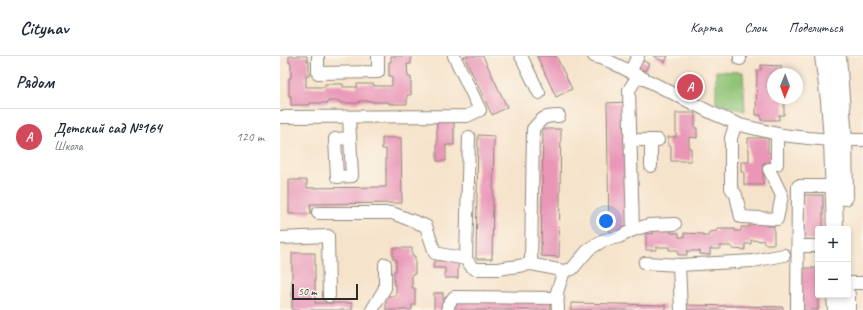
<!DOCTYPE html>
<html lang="ru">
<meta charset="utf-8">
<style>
:root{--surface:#fff;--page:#f6f6f7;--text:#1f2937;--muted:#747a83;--line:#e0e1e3;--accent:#d1495b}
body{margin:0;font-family:Caveat,sans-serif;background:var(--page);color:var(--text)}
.controls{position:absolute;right:12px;bottom:12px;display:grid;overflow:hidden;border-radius:4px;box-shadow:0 2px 6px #0003}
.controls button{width:36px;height:36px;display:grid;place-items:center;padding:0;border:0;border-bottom:1px solid var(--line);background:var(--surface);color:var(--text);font:20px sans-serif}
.compass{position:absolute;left:487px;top:12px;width:36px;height:36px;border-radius:50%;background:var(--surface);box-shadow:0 2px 6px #0003;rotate:181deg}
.scale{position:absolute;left:12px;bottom:10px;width:66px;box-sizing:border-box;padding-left:4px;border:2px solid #2b2b2b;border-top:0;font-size:11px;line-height:14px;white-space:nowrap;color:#2b2b2b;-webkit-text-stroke:3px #fbf7ec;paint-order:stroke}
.you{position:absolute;left:326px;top:165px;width:14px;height:14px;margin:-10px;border:3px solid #fff;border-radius:50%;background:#1a73e8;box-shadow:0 0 0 6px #1a73e833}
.badge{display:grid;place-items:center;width:26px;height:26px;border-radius:50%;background:var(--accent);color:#fff;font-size:13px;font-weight:700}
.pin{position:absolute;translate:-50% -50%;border:2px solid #fff;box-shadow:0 1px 4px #0006}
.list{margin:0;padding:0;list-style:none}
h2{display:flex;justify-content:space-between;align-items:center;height:52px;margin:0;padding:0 16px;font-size:17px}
h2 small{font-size:13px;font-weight:400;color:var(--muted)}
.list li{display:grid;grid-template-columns:26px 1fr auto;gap:12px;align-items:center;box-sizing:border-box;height:56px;padding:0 16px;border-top:1px solid var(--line)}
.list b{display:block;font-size:15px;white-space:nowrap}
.list p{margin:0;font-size:13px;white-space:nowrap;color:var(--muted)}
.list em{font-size:13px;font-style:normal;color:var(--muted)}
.map{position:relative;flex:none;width:583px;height:254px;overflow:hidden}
header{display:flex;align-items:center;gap:24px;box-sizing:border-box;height:56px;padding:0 20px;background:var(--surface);border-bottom:1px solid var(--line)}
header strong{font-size:19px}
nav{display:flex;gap:22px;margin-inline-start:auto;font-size:14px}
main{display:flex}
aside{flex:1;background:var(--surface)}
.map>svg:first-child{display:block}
</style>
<header>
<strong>Citynav</strong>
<nav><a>Карта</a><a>Слои</a><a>Поделиться</a></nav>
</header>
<main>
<aside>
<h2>Рядом<small></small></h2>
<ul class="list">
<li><span class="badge">A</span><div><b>Детский сад №164</b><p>Школа</p></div><em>120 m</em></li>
</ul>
</aside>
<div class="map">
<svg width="583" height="254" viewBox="0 0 583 254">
<rect width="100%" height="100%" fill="#fbf7ec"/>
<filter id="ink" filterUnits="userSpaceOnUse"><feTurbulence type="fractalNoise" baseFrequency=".025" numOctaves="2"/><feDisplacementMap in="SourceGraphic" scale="8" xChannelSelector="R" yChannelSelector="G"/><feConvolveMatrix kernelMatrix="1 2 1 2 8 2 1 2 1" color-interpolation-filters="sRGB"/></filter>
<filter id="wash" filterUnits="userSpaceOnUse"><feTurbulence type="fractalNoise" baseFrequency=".012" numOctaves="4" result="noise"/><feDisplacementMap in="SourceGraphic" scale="16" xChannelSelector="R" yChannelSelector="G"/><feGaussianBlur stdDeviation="0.9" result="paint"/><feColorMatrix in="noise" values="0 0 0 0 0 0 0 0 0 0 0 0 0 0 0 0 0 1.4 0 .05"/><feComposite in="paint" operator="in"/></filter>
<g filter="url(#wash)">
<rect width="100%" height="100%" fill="#f6e3cb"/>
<polygon fill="#8ec375" stroke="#5c7750" points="436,15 463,16 465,55 436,47"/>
<g id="blocks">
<g fill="#e996b7">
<polygon points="9,0 27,0 27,5 29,5 29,20 26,20 26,31 45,31 45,28 63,28 63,31 77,31 77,28 94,28 94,30 112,30 112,20 109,20 109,6 111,6 111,0 131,0 131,8 127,8 128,21 131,21 131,39 127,39 127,48 109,48 109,46 92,46 92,45 79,45 79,47 60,47 60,45 48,45 48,47 30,47 30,49 11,49 11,40 9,40 9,22 11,22 11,7 9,7"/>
<polygon points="184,0 203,0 227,51 212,59"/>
<polygon points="257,0 276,0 292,33 276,41"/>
<polygon points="373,0 388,0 385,6"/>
<polygon points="362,4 369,8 365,15 358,12"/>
<polygon points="481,9 501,10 501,15 504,15 504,18 493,18 493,42 504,42 504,59 499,59 499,64 481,64 481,59 476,59 477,14 481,14"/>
<polygon points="345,46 347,175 329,176 327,47"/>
<polygon points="396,57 415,57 415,72 417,72 417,82 409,81 409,92 411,92 411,105 391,105 391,90 388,90 388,81 396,81"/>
<polygon points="157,64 174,64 174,89 166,89 166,105 157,105"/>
<polygon points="263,73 281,73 279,201 261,200"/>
<polygon points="198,79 214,80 212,203 196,203"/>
<polygon points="102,82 121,82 122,147 30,148 31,158 9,158 9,124 27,124 27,132 106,131 106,93 102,93"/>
<polygon points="468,82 488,82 488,97 491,97 491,107 483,107 483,129 464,129 464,116 461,116 461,106 469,106 469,93 468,93"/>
<polygon points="524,139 543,139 543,173 538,173 538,184 524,183"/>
<polygon points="469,167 486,167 486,170 494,170 494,188 484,188 484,185 471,184 471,188 465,188 465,194 452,193 452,190 440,190 440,193 430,193 430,199 420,198 420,195 407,195 407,199 398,199 398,194 389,194 389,191 376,191 376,194 366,194 366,177 373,178 373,173 391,174 391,177 399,177 399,181 404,181 404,177 423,178 423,180 429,180 429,176 437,175 437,173 455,173 455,175 461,175 461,171 469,171"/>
<polygon points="113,192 132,192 132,200 135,200 135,218 132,218 132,232 135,232 135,249 132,249 132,254 106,254 106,240 116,240 116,229 114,229 114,215 116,215 116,203 113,203"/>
<polygon points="12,197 35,197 35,247 72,247 72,254 12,254"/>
<polygon points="154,205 178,205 178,222 165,222 165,212 153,212"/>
<rect x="521" y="212" width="17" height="42"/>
<rect x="154" y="237" width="9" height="17"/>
<polygon points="174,245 270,246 270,254 174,254"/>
<polygon points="291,247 386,249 386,254 291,254"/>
<polygon points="407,249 503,251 503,254 407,254"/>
</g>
</g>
</g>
<g filter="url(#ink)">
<use href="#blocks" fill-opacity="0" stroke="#90877b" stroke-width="1"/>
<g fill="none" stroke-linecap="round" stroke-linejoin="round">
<g stroke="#90877b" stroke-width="14">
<g id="minor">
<polyline points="38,0 38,17 98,16 98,0"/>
<polyline points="241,0 259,37"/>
<polyline points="314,0 329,5 432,57 460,69 502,79 528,82 552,84"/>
<polyline points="460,3 460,0"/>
<polyline points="350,16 358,0"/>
<polyline points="0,61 187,60 200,54 174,0"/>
<polyline points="69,61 72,120 57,121 55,83 70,82"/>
<polyline points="456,67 451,82 451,132 456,139 461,161 497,163 502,140 489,113"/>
<polyline points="497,78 497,108"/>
<polyline points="189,81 186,203 191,210 195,213 218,213 251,208 284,215"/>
<polyline points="350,84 378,84"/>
<polyline points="564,84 583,84"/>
<polyline points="371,110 371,84"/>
<polyline points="38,157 112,157 146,170 155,197 186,203"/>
<polyline points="353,174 369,169 395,168"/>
<polyline points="0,182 48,180 49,240"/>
<polyline points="518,190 538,190"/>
<polyline points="365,207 399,209 473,205 504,199"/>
<path d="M 251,208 L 253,73 C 263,61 264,60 279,60"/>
<polyline points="399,209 401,254"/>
<polyline points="568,227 583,227"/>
<polyline points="92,254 105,232 105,208"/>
<polyline points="168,254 168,249 174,241 278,242"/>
<polyline points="278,254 277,236 284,215 292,213 309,193 324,184 339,181 353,174 349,34 358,20"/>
<polyline points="517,254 518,130 553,130"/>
</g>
</g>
<g stroke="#90877b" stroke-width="18">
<g id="major">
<polyline points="543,0 549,44 552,84 555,173"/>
<polyline points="558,0 564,84 565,141"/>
<polyline points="555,239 556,254"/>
<polyline points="567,239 567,254"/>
</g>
</g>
<use href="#minor" stroke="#fff" stroke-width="12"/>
<use href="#major" stroke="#fff" stroke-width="16"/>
</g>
</g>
</svg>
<div class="controls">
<button>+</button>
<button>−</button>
</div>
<svg class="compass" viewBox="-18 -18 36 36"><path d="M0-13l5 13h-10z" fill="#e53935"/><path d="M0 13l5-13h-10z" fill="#747a83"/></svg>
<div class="scale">50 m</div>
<div class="you"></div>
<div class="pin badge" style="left:410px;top:31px">A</div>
</div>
</main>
